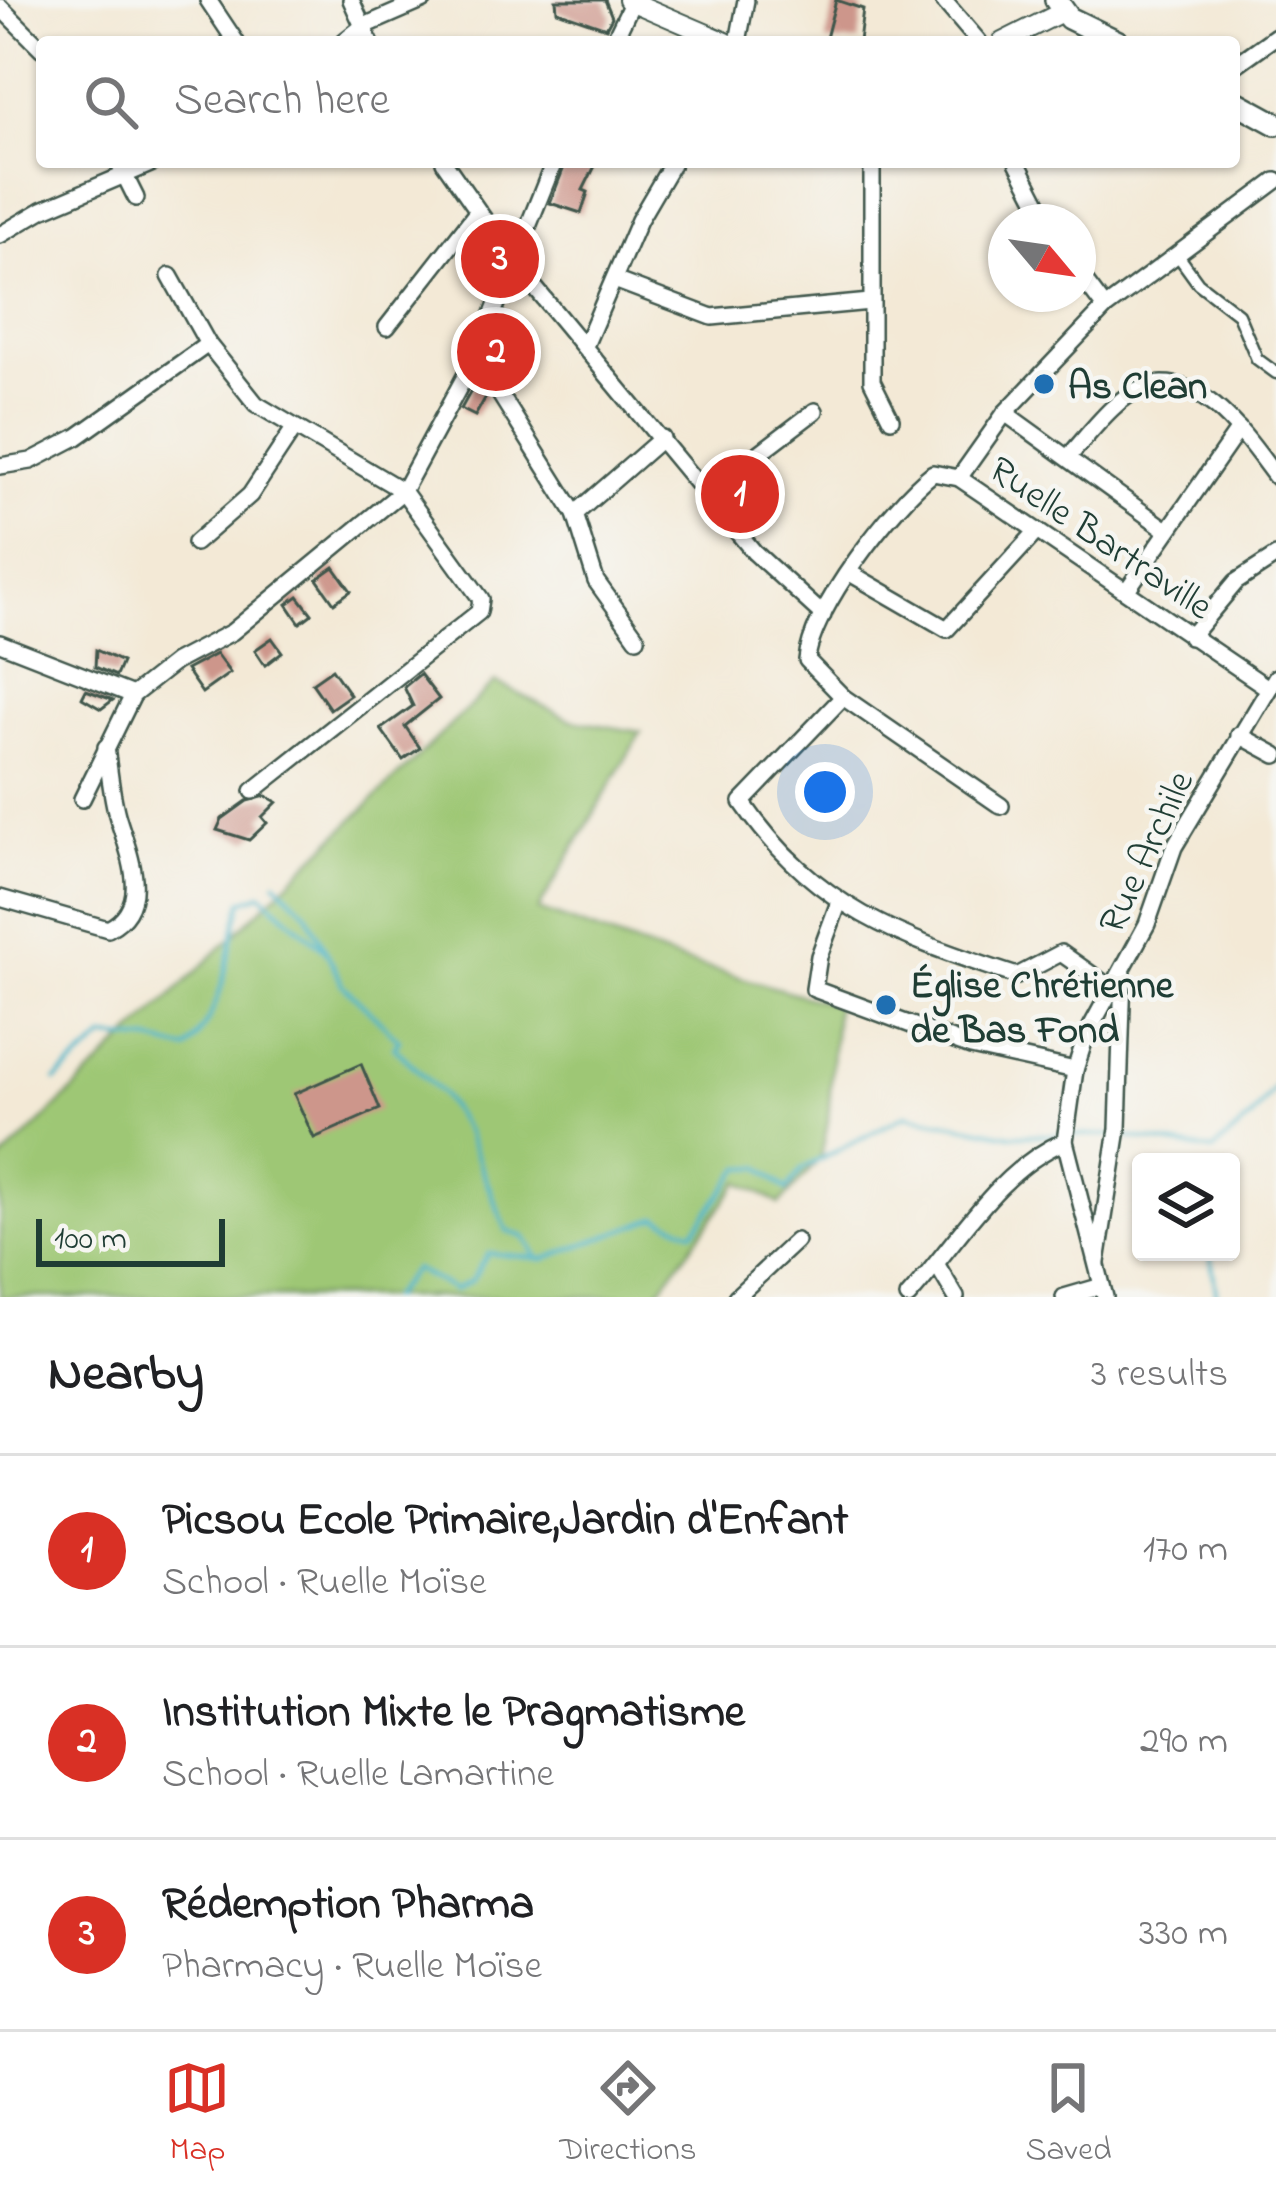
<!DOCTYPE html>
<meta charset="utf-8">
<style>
:root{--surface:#fff;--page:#f6f6f6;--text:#202124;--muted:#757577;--line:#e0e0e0;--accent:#d93025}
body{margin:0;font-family:"Indie Flower",sans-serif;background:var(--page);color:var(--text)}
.controls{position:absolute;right:36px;bottom:36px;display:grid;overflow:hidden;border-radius:12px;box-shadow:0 3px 9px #0004}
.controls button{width:108px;height:108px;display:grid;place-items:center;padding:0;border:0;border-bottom:3px solid var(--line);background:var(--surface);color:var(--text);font:60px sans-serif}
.compass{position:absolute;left:988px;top:204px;width:108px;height:108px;border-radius:50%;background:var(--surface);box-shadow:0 3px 9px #0004;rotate:119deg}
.scale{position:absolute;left:36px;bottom:30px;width:189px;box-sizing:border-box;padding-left:12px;border:6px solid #1f3d34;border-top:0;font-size:33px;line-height:42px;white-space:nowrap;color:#1f3d34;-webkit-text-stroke:9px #f6f6f2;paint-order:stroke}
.you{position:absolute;left:825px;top:792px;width:42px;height:42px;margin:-30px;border:9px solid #fff;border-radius:50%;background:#1a73e8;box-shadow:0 0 0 18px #1a73e833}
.badge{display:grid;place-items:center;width:78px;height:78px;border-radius:50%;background:var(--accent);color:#fff;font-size:39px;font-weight:700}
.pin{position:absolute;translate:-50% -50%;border:6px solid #fff;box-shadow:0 3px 12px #0006}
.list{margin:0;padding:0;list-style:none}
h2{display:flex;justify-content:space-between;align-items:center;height:156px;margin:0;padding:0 48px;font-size:51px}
h2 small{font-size:39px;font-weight:400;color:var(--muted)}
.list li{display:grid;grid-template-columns:78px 1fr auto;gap:36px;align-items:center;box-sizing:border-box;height:192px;padding:0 48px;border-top:3px solid var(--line)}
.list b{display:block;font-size:45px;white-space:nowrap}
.list p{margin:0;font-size:39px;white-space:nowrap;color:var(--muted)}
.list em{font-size:39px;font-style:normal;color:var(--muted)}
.icon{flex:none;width:66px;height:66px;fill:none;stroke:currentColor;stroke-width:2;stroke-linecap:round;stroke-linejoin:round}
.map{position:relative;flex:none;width:1276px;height:1297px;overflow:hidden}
.search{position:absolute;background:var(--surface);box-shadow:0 3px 9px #0004;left:36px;right:36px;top:36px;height:132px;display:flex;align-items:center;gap:30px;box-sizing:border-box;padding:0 42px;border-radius:12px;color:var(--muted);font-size:45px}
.sheet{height:732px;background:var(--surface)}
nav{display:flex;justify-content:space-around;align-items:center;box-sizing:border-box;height:168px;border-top:3px solid var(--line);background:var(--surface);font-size:33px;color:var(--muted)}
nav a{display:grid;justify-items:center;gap:6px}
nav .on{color:var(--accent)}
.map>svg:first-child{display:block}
</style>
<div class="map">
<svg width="1276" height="1297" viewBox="0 0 1276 1297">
<rect width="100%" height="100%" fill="#f6f6f2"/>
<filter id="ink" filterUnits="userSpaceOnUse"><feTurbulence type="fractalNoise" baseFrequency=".00833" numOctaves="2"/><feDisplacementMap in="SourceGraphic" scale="24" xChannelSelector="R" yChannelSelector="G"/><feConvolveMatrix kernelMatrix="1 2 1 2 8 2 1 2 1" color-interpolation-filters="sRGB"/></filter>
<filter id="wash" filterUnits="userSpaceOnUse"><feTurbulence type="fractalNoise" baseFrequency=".004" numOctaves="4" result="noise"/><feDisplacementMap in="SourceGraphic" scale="48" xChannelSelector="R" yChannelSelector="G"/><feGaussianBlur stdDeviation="2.7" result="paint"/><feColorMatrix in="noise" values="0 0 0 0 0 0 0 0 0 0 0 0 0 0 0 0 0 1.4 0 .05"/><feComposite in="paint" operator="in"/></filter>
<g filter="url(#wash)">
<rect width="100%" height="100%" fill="#f3e9d6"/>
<polygon fill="#9ec774" stroke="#5e8254" stroke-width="3" points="495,682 572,720 641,732 538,910 676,959 836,1005 828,1122 821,1157 780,1204 739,1182 654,1297 0,1297 0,1162"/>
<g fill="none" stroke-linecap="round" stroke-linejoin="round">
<g stroke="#49b4c6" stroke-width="4.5">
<polyline points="276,882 307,913 325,949"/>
<path d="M 56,1080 L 105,1038 L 151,1041 L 187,1050 C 229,1001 224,959 242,901 L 261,894 L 326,951 L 343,985 L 399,1040 L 394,1047 L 442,1094 L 466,1131 L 507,1231 L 525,1237 L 538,1259"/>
<polyline points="1122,1136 1213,1151 1252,1117 1276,1086"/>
<polyline points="1210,1252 1217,1297"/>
<polyline points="391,1297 414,1269 454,1290 472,1280 488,1253 544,1259 658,1217 693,1232 741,1168 760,1167 787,1190 802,1169 906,1115 1011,1135 1111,1135"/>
</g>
</g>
<g id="blocks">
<g fill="#cd968b">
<polygon points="556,0 605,0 612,17 606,28 557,11"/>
<polygon points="836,0 863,9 859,42 825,42"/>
<polygon points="566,162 597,162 583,190 588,192 581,213 550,203"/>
<polygon points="477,380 487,395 475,416 461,409"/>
<polygon points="334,567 351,591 334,603 317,579"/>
<polygon points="298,596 312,614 300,623 287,604"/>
<polygon points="272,638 282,652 265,665 255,650"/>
<polygon points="96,650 122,662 116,676 95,667"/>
<polygon points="216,654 230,673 202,693 186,670"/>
<polygon points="332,669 350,695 330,709 312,683"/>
<polygon points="420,674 439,699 405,726 420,748 403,760 381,729 413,706 404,687"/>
<polygon points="86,690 113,700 101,709 82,698"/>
<polygon points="266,796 277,802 262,817 267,823 249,840 217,830 222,819 247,801"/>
<polygon points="361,1064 380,1109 314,1138 294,1094"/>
</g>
</g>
</g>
<g filter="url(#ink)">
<use href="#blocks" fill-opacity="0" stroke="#3f574c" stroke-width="3"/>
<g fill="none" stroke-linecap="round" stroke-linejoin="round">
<g stroke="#3f574c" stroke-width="15">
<polyline id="pedestrian" points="1177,254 1198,283 1238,314 1257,359 1276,373"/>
</g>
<g stroke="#3f574c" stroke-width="20">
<g id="minor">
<polyline points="208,0 236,42"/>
<polyline points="351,0 370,42"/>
<polyline points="943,0 979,42"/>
<polyline points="0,7 42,49"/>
<polyline points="343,42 362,27 424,0"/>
<polyline points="613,42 631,5"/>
<polyline points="738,42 746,0"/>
<polyline points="1234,66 1276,36"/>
<polyline points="118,162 136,198"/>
<polyline points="444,162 516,265 754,552 823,615"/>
<polyline points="872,162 872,381 891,419"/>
<polyline points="1017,162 1048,222"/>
<polyline points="0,235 42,210 155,162"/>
<polyline points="1078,272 1105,308"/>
<polyline points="170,276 208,344 256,404 403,491 481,599 479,612 253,791"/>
<polyline points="617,281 712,317 870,302"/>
<polyline points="387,327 477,212"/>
<polyline points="585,346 639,220 673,162"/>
<polyline points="476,356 575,514 596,581 637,638"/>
<polyline points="1005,413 1167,530"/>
<path d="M 1068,457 C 1088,436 1115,397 1144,387 C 1202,369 1247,439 1276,477"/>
<polyline points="0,466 31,461 77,437 208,344"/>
<polyline points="959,478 1005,413 1105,308 1276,181"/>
<polyline points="707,493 815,411"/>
<polyline points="575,514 662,438"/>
<polyline points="195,543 250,495 293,430"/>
<polyline points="850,573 947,629 1037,531"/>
<polyline points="1127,590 1239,429"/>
<polyline points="1190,637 1236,582 1276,556"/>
<polyline points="0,643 133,695"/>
<path d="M 843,697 L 742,802 C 814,907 900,938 1017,976 L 1061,953 L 1112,989"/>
<polyline points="1239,735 1276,755"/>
<polyline points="82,799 133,695 175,662 232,632 403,491 476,356 554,162"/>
<path d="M 1001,806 L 843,697 L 807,660 C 811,610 893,504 933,473 L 959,478 L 1268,688"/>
<path d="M 0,898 L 108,929 C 154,905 128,853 117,815 C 111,793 109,769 106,747"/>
<polyline points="839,902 819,956 814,989 971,1047 1075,1070"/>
<polyline points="1097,1262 1118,1129 1123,973"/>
<polyline points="937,1265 956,1297"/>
<polyline points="736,1297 796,1241"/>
<path d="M 908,1297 C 957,1243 997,1170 1065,1141"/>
<polyline points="1064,1297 1102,1286"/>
<polyline points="1105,1297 1065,1141 1075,1070 1086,1036 1147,924 1174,847 1276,677"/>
</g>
</g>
<g stroke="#3f574c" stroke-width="22">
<g id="tertiary">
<polyline points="628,0 726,42"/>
<polyline points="1002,42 1062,12"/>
</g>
</g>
<g stroke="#3f574c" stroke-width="26">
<g id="secondary">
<polyline points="1056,0 1069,18 1118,42"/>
<polyline points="1234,101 1276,124"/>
</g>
</g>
<use href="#pedestrian" stroke="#fff" stroke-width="10"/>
<use href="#minor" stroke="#fff" stroke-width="15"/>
<use href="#tertiary" stroke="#fff" stroke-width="18"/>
<use href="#secondary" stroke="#fff" stroke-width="21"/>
</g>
</g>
<g fill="#1f6fb2" stroke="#f6f6f2" stroke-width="4.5">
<circle cx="1044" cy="384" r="12"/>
<circle cx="886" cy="1005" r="12"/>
</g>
<g text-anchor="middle" stroke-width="9" stroke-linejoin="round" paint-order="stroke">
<g font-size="39" font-weight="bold" fill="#1f3d34" stroke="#f6f6f2" text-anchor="start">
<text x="1068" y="398">As Clean</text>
<text x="910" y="997">Église Chrétienne<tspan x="910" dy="45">de Bas Fond</tspan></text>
</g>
<g font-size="39" fill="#1f3d34" stroke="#f6f6f2">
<text transform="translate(1102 536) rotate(34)" y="14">Ruelle Bartraville</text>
<text transform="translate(1144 851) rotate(-65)" y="14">Rue Archile</text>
</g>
</g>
</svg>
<div class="controls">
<button><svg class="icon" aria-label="layers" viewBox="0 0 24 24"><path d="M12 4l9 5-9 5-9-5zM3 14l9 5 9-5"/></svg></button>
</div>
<svg class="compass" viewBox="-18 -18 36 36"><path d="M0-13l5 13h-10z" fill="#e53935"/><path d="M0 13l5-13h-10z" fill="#757577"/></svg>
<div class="scale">100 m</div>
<div class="you"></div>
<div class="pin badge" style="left:740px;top:494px">1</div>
<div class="pin badge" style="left:496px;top:352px">2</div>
<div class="pin badge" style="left:500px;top:259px">3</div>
<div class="search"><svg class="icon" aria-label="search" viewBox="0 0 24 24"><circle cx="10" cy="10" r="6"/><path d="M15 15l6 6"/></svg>Search here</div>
</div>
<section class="sheet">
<h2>Nearby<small>3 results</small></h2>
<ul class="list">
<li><span class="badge">1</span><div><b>Picsou Ecole Primaire,Jardin d'Enfant</b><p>School · Ruelle Moïse</p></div><em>170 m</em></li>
<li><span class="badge">2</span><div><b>Institution Mixte le Pragmatisme</b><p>School · Ruelle Lamartine</p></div><em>290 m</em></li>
<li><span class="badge">3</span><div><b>Rédemption Pharma</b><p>Pharmacy · Ruelle Moïse</p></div><em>330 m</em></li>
</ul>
</section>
<nav>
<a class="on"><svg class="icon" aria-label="map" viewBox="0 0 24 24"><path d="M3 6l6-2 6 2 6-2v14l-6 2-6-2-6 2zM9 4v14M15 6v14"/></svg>Map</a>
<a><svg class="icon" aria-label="directions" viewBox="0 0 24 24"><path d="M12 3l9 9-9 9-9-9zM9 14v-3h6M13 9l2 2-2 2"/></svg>Directions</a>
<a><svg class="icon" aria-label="saved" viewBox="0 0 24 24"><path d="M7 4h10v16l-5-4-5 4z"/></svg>Saved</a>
</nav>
